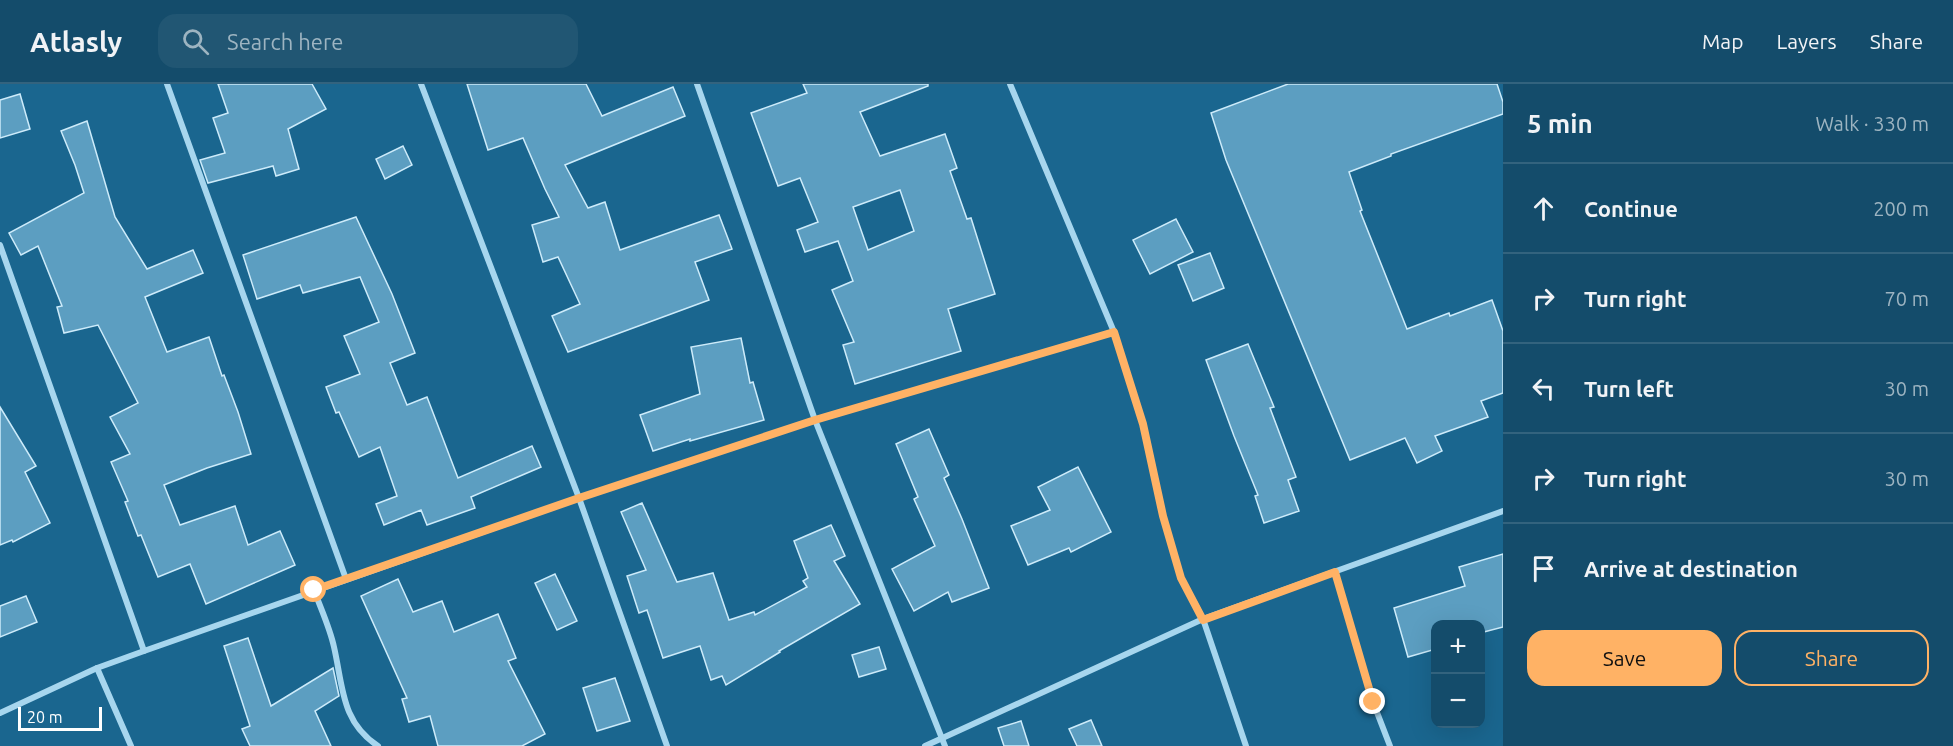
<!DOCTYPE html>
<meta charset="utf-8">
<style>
:root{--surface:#144c6b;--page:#215673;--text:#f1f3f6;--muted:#9db4c1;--line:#33637e;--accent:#ffb265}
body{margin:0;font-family:Ubuntu,sans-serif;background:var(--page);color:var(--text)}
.controls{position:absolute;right:18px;bottom:18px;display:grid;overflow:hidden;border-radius:12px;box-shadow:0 6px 24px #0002}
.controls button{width:54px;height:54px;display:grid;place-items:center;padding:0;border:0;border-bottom:2px solid var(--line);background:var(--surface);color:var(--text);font:30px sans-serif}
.scale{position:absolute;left:18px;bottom:15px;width:84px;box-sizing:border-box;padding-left:6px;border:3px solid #fff;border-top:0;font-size:16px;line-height:21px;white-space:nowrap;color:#fff;-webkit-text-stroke:4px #1a668f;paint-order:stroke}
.stop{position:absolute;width:18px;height:18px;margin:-14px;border:4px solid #ffb265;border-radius:50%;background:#fff}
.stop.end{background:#ffb265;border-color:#fff;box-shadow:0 2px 6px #0008}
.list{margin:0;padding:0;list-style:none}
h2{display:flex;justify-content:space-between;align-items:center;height:78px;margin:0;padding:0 24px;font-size:26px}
h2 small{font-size:20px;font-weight:400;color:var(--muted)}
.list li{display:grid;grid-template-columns:39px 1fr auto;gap:18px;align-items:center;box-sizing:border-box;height:90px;padding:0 24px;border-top:2px solid var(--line)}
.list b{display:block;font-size:22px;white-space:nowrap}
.list em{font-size:20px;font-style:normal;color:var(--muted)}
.actions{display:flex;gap:12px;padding:18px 24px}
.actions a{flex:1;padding:14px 0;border:2px solid var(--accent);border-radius:18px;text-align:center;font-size:21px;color:var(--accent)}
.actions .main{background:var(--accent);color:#111}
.icon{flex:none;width:33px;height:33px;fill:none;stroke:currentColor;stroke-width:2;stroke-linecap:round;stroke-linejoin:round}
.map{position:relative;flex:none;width:1503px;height:662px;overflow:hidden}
header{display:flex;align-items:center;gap:36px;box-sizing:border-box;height:84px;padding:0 30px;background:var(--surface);border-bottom:2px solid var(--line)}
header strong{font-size:28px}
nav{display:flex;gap:33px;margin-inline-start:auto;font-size:21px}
.search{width:420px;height:54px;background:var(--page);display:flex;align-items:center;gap:15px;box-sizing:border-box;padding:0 21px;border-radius:18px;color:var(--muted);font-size:22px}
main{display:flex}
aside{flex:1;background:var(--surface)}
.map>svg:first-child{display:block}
</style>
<header>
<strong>Atlasly</strong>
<div class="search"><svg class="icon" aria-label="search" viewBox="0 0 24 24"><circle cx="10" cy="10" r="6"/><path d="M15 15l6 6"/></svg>Search here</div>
<nav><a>Map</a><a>Layers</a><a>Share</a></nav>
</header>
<main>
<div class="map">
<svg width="1503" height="662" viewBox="0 0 1503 662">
<rect width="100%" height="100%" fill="#1a668f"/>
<g fill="#5c9ec1" stroke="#cdebfa" stroke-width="1.5" fill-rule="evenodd">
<polygon points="218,0 312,0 326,25 288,45 299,85 276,92 273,82 208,99 200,76 225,69 213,34 228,29"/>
<polygon points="467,0 586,0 602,32 673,3 685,32 565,81 588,124 605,118 620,166 719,131 732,165 695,178 709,216 568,268 552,232 580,220 558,173 543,178 532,141 559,133 545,105 523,54 488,66"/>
<path d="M 803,0 L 928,0 L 928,2 L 860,28 L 880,72 L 945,50 L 957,84 L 950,87 L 967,135 L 971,134 L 995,210 L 948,225 L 961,267 L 855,300 L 843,261 L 854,258 L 832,206 L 853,197 L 838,157 L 805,168 L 797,146 L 818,138 L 800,94 L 778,102 L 751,29 L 807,9 ZM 900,106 L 914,147 L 868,166 L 853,123 Z"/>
<polygon points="1288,0 1497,0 1503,18 1503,30 1391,70 1391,72 1349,88 1362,126 1360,127 1407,245 1449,229 1450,232 1492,216 1503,247 1503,309 1481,317 1488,333 1435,352 1442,367 1417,379 1405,354 1350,376 1226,76 1211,29"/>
<polygon points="20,10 30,45 0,54 0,16"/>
<polygon points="87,37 115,133 147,185 193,166 203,189 145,213 167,268 209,253 222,292 224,291 238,328 251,370 207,384 164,401 180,441 235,422 248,461 280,447 295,481 206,520 190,480 158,493 141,451 138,452 125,418 128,417 111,378 130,370 110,333 138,319 98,241 64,249 57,223 62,222 38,162 21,171 9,149 84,109 75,81 61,47"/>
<polygon points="403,62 412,81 385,95 376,75"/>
<polygon points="356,133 392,210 415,269 390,279 407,321 427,313 458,394 532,362 541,383 471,413 475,424 427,441 421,426 384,441 376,420 397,412 380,363 359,373 339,328 336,329 326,303 360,290 344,252 379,238 360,193 303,209 300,201 257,215 243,171"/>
<polygon points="1176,135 1193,168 1150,190 1133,156"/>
<polygon points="1210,169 1224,204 1193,217 1178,181"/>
<polygon points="741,254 750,299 753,298 764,336 690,357 690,355 653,367 640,331 700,310 691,263"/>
<polygon points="1248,260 1274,323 1270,324 1296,393 1288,396 1299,427 1264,439 1255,412 1258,411 1234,352 1206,276"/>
<polygon points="0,323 36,382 25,388 50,439 13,458 12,456 0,461"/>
<polygon points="929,345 949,391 944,394 962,435 989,504 952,518 948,508 914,527 892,485 935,462 914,415 918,413 896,360"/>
<polygon points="1078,383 1111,448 1071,468 1069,464 1028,481 1011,442 1050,426 1038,403"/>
<polygon points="642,419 677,498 713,489 729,536 754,528 755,531 807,503 803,497 808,494 794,457 831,441 845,472 834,477 860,520 779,567 780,568 726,601 722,592 711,596 700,562 663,574 647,526 639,529 627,492 646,486 621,428"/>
<polygon points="1503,470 1503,543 1480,549 1480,540 1436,540 1436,565 1408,573 1394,524 1465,502 1459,483"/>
<polygon points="555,490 577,537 557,546 535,499"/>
<polygon points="398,495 413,528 442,517 454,548 498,530 516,574 508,577 545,650 522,662 438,662 430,632 409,638 402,615 407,614 361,512"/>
<polygon points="26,512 37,538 0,553 0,522"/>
<polygon points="248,554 271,622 333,584 339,612 315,627 331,662 250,662 242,645 250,642 224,562"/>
<polygon points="879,563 886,585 859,593 852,571"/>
<polygon points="615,594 630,637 597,647 583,604"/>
<polygon points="1091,636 1102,662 1077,662 1069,645"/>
<polygon points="1021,637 1029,662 1004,662 998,644"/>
</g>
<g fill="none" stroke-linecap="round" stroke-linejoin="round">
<g stroke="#a7d6ee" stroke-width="6">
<polyline points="167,0 346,495"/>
<polyline points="421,0 579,414 667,662"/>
<polyline points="697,0 815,336 945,662"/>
<polyline points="1010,0 1114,248 1143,340 1163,432 1181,494 1203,535 1246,662"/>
<polyline points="0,161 144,567"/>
<polyline points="1335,488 1373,618 1390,662"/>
<path d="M 314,506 C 321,525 330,544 334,563 C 343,602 341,638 378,662"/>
<polyline points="97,584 131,662"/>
<polyline points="0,629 97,584 144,567 579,414 815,336 1114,248"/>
<polyline points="925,662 1203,535 1503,427"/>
</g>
</g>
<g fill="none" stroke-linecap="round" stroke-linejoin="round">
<polyline stroke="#ffb265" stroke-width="8" points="314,506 579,414 815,336 1114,248 1143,340 1163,432 1181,494 1203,536 1335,488 1373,618"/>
</g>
</svg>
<div class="controls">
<button>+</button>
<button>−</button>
</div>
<div class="scale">20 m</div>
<div class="stop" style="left:314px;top:506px"></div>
<div class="stop end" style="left:1373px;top:618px"></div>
</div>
<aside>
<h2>5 min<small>Walk · 330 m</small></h2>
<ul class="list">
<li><svg class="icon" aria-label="ahead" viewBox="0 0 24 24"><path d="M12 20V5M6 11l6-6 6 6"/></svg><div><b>Continue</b></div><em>200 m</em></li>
<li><svg class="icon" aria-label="right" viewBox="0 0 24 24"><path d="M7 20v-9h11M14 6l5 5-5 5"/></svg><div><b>Turn right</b></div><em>70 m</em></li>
<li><svg class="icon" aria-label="left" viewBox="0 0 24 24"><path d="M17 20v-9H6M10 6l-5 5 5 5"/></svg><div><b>Turn left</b></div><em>30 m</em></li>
<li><svg class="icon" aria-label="right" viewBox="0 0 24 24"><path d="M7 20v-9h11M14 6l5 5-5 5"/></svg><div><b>Turn right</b></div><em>30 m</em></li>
<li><svg class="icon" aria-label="arrive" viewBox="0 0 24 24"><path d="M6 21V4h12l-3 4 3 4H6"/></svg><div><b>Arrive at destination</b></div></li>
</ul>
<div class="actions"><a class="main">Save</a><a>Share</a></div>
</aside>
</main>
